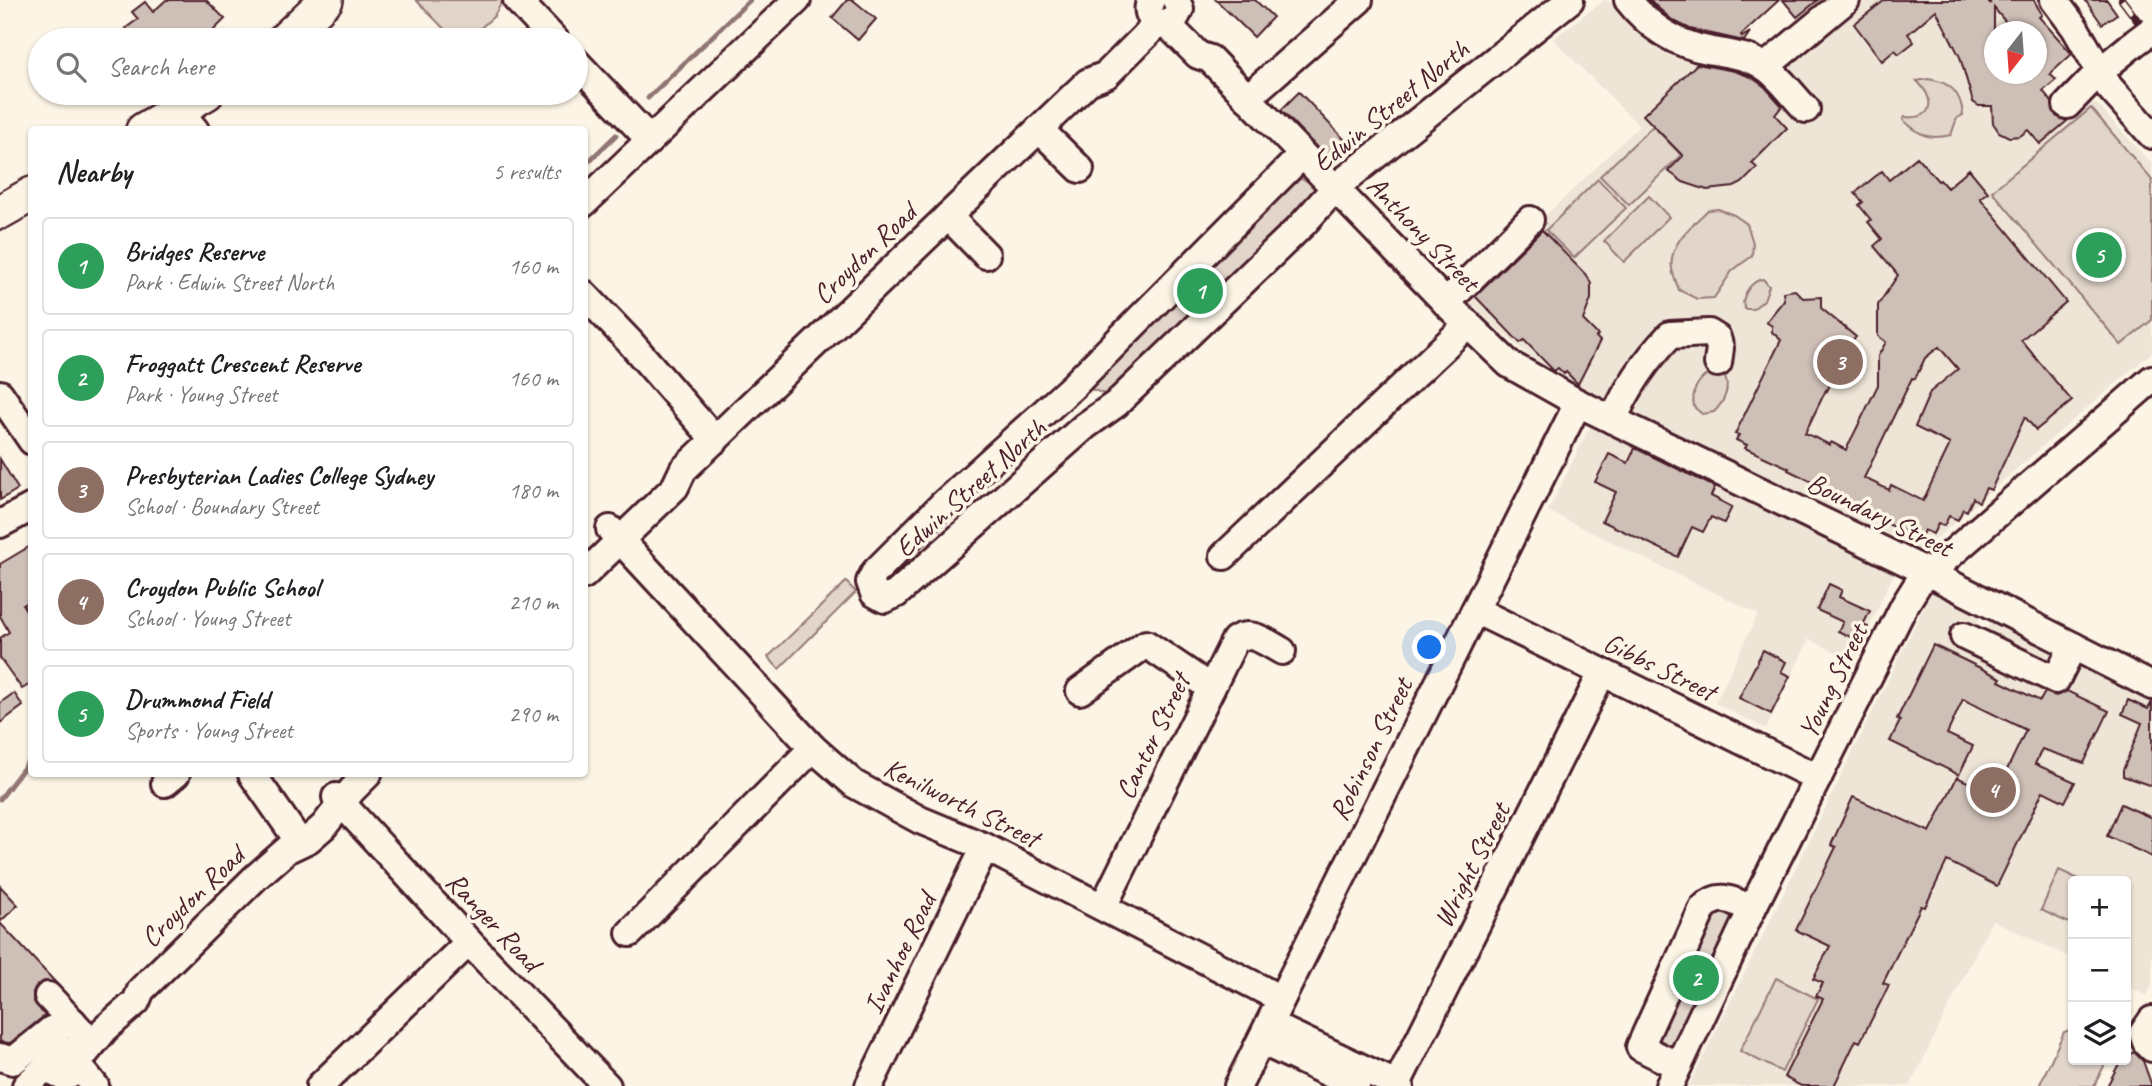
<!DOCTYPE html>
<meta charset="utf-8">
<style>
:root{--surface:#fff;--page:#f6f6f6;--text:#202124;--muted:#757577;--line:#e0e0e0;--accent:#c8321e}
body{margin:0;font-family:Caveat,sans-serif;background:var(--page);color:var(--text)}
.controls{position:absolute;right:21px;bottom:21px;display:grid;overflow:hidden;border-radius:7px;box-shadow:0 2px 5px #0004}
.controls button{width:63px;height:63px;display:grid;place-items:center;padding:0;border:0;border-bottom:2px solid var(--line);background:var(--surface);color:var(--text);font:35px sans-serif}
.compass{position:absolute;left:1984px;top:21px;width:63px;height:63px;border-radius:50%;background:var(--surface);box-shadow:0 2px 5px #0004;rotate:197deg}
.you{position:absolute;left:1430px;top:648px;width:24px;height:24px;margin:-18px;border:5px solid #fff;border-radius:50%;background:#1a73e8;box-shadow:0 0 0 10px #1a73e833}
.badge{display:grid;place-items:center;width:46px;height:46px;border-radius:50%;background:var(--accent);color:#fff;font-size:23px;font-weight:700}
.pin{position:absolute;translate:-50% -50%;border:4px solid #fff;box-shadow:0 2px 7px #0006}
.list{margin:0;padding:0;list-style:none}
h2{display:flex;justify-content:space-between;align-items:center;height:91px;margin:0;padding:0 28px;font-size:30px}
h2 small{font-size:23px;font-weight:400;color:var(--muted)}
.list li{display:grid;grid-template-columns:46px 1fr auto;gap:21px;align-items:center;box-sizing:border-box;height:98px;margin:0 14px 14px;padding:0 14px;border:2px solid var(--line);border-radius:7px}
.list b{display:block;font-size:26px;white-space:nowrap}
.list p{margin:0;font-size:23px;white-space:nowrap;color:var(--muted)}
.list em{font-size:23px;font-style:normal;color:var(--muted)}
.icon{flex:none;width:38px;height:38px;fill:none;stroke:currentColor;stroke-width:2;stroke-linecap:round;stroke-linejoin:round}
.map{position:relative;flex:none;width:2152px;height:1086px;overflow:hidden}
.search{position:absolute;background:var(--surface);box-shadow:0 2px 5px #0004;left:28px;top:28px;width:560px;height:77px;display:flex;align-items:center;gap:18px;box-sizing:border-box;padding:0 24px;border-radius:38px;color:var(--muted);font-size:26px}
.panel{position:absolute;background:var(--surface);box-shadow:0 2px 5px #0004;left:28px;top:126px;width:560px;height:651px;border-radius:7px}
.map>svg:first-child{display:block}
</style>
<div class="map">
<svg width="2152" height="1086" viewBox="0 0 2152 1086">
<rect width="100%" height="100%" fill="#fcf5e5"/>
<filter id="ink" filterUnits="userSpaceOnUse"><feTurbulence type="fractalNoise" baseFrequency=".0143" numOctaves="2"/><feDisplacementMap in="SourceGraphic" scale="14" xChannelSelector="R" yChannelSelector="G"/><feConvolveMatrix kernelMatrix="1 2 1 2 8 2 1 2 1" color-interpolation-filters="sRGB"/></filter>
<g filter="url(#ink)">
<g fill="#eee5d7">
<polygon points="1604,0 1607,0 1648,42 1678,54 1781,61 1859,0 1995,0 1991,4 2014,31 1994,32 1994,74 2036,74 2037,58 2056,80 2043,92 2067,120 2087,104 2097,104 2152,164 2152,352 1924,549 1918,550 1895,571 1853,661 1809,639 1766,729 1715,703 1758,614 1548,511 1603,400 1553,373 1521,349 1461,297 1639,126 1553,39"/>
<polygon points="1932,590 1982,614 1976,627 1985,632 1991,619 2152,698 2152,985 2147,996 2126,985 2126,881 2073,881 2073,959 1992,920 1910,1086 1689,1086"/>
</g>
<g fill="#e2d5ca" stroke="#967a7a" stroke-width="2">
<polygon points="416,0 503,0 494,16 467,40 455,40"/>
<path d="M 1928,79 C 1951,82 1961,93 1963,115 L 1957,118 L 1951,135 C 1927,140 1921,136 1903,120 L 1905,117 C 1935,120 1935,99 1917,81 Z"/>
<polygon points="2091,108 2152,180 2152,320 2121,345 1992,191"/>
<polygon points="1653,126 1681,155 1629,205 1600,176"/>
<polygon points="1300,179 1311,181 1316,192 1310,203 1122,383 1104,394 1091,389 1089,380"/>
<polygon points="1598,179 1626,208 1574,258 1546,230"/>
<polygon points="1649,196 1669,217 1624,262 1604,241"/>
<path d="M 1718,209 L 1734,215 L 1747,224 L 1753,243 L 1752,256 L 1732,271 L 1714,298 L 1697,299 L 1679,290 C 1677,284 1673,276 1672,269 C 1668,244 1692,225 1708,210 Z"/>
<path d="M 1763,279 L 1769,286 L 1764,300 L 1753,309 L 1745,309 L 1743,302 C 1745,291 1752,281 1763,279 Z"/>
<path d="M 1711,372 L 1724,375 C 1731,388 1724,402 1714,412 L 1702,414 L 1694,407 C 1691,391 1697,380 1711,372 Z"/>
<polygon points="846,582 856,592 779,669 768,657"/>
<polygon points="2059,870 2083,881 2073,881 2073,925 2041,910"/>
<polygon points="1717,898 1747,911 1676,1060 1646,1045"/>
<polygon points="1776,978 1818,999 1782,1072 1740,1051"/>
<polygon points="2073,1029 2073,1060 2107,1060 2094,1086 2039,1086 2064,1032"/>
</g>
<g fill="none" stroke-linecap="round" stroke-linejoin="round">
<g stroke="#917474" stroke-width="5">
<polyline points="648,98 750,0"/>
<polyline points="584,166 616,135"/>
<polyline points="0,799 32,757"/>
</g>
</g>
<g fill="#cfc0b7" stroke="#4a1f2b" stroke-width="2" fill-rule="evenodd">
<polygon points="166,0 206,0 225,19 204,40 135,40 126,28 138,19 132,12 145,2 153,12"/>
<polygon points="847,0 853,0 876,19 858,40 832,18"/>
<polygon points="1216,0 1255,0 1273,17 1254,37"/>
<polygon points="1649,0 1779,0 1741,35 1742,37 1750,32 1744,41 1690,29 1672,20"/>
<polygon points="1783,0 1818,0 1797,17"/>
<path d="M 1885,0 L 1987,0 L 1991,4 L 1988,0 L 2034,0 L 2042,15 L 2039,17 L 2072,54 L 2050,74 L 2056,80 L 2043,91 L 2052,102 L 2056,116 L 2067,121 L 2040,144 L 2028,130 L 2020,136 L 2009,137 L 1999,132 L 1993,123 L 1992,106 L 1979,106 L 1973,102 L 1960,57 L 1936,10 L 1908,34 L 1914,42 L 1899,54 L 1895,50 L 1882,61 L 1854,24 ZM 1994,8 L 2014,32 L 2036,32 L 2036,74 L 1994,74 Z"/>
<polygon points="2085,0 2107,0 2117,14 2102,24"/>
<polygon points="1697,64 1734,71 1751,77 1765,87 1782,106 1775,115 1787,128 1752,163 1757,168 1742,183 1734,187 1707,190 1683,182 1668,171 1683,156 1643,115"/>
<polygon points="1299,92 1344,139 1326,157 1281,110"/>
<path d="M 1917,157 L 1938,181 L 1940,180 L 1947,188 L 1969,169 L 1988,192 L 1980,198 L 2066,302 L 2021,340 L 2072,401 L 2036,430 L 2025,417 L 1991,490 L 1986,488 L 1979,502 L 1973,498 L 1967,511 L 1963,509 L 1958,520 L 1949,516 L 1944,526 L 1938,524 L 1933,534 L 1924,530 L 1920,539 L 1834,499 L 1835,496 L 1814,486 L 1815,483 L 1788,470 L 1789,468 L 1745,448 L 1747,445 L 1736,440 L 1739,435 L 1735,434 L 1781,340 L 1772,332 L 1772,326 L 1766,322 L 1784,300 L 1783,292 L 1795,290 L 1803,298 L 1821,297 L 1821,308 L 1856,337 L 1841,355 L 1846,359 L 1837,370 L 1827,391 L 1826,390 L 1805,433 L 1830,445 L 1831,442 L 1846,450 L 1878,385 L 1878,356 L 1886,342 L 1878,336 L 1878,305 L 1898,275 L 1874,246 L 1882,239 L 1868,222 L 1871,220 L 1859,205 L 1863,202 L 1855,193 L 1882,171 L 1889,180 ZM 1939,347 L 1958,369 L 1930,392 L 1915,427 L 1950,444 L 1923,501 L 1891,485 L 1889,490 L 1864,478 L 1912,378 L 1915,379 L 1925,358 Z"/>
<polygon points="1542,230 1588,277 1591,284 1591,299 1583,320 1598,335 1596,337 1600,341 1578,384 1566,372 1564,374 1558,368 1554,371 1524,340 1520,343 1475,296"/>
<polygon points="1635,448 1715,487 1711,496 1732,507 1724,523 1711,517 1703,532 1692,527 1678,557 1602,521 1616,492 1595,482 1609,454 1628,463"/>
<polygon points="0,459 18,489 0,500"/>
<polygon points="32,545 32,600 23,605 32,620 32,683 22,689 0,658 0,638 9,632 0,616 0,564"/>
<polygon points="1829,584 1842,590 1839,597 1870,611 1863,625 1868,627 1861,642 1838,631 1843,622 1817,610"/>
<polygon points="1933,645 2001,678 1999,681 2040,701 2045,692 2056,696 2067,691 2109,711 2084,763 2042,749 2035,764 2075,782 2065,802 2043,791 1997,886 1947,861 1925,907 1921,906 1883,983 1889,985 1877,1009 1860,1042 1856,1040 1834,1086 1801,1086 1784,1077 1823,999 1816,996 1823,983 1813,979 1830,946 1796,930 1836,847 1831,845 1853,797 1930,832 1957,777 1995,795 2026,730 1963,699 1947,734 1973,746 1959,775 1890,741 1900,721 1897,719"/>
<polygon points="1763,650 1786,662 1781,672 1790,676 1771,714 1739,698"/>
<polygon points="14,693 23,706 0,723 0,703"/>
<polygon points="2128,700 2148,709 2152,702 2152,786 2123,776 2123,770 2142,723 2122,714"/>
<polygon points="2121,804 2152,818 2152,857 2107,836"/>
<polygon points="0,886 18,905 0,922"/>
<polygon points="0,923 57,984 45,981 37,985 33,992 33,1000 45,1016 10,1043 0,1042"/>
<polygon points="2134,1052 2143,1061 2152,1086 2107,1086 2121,1060 2126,1060 2126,1056"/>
</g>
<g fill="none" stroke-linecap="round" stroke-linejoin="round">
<g stroke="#4a1f2b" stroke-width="32">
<g id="minor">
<polyline points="517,0 555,40"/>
<path d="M 1151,0 C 1145,12 1151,23 1165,24 L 1174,20 L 1180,9 L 1176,0"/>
<path d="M 1628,0 C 1649,27 1675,44 1708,50 C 1728,54 1748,55 1765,67 C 1780,77 1793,96 1806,109"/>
<polyline points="2054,0 2075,28 2109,87 2152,135"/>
<polyline points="1167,24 1198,55 1210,59 1451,308 1509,364 1578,403 1919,568 2152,686"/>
<polyline points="576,62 650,140"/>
<polyline points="1765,67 1846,0"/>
<polyline points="1247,98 1359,0"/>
<polyline points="2067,105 2099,72 2132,45"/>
<polyline points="178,110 195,130"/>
<polyline points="1039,129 1080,169"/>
<polyline points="1302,155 1073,386 943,504 875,572 870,582 874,593 885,599 896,594 1085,426 1116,404 1302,225 1336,187 1570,0"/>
<polyline points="584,203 797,0"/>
<polyline points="948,216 986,255"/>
<polyline points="584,294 630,342 715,440"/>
<polyline points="1446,303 1530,220"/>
<polyline points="0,394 32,441"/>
<path d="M 1613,420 C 1627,388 1646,360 1670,335 L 1709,333 L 1717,338 L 1720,348 L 1718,363"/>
<polyline points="0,524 32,507"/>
<polyline points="610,529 813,748 854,784 920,820 985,847 1281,999"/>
<polyline points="1224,556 1468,324"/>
<polyline points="584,575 675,487 683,470 1088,82 1106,75 1158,23"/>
<polyline points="1475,610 1818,778"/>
<polyline points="1964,636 2056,680 2073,646"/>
<polyline points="1080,691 1146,644 1211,688"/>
<polyline points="252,774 300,843"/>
<polyline points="165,783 176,774"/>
<polyline points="336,797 469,942 607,1086"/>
<path d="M 1103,907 L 1235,640 C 1251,629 1267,643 1282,651"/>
<polyline points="630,933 813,748"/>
<polyline points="48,996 82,1032"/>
<polyline points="2152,1020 2143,1033 2146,1042 2152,1048"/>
<polyline points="1269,1024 1400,1086"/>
<polyline points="1261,1041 1356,1086"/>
<circle cx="64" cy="1063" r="13"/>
<polyline points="0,1057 13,1061 51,1030 73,1022"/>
<polyline points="77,1063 105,1029 136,1002 141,990 255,878 288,849 309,839 324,826 352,790 368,774"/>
<polyline points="77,1064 95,1086"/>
<path d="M 1678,1066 L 1640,1047 L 1703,908 C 1720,891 1733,901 1752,909"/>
<polyline points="26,1086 52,1061"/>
<polyline points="320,1086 469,942"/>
<polyline points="869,1086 985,847"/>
<polyline points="1238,1086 1578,403"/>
<polyline points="1396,1086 1602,673"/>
<polyline points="1669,1086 1752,909 1904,606 1919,582 2152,379"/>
</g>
</g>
<g stroke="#4a1f2b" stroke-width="38">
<g id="major">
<polyline points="284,40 326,0"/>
<polyline points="143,130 207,93"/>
<polyline points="0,212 32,194"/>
</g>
</g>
<use href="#minor" stroke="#fcf5e5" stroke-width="26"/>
<use href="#major" stroke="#fcf5e5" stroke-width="33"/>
<g stroke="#4a1f2b" stroke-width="8">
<polyline id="rail" points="2122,0 2152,40"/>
</g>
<use href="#rail" stroke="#fcf5e5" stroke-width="5" stroke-dasharray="16" stroke-linecap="butt"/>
<g stroke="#4a1f2b" stroke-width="32" stroke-linecap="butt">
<polyline id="minor-bridge" points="2132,45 2152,30"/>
</g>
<use href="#minor-bridge" stroke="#fcf5e5" stroke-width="26"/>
</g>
</g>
<g text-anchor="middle" stroke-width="7" stroke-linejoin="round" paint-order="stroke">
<g font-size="28" fill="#4a1f2b" stroke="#fcf5e5">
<text transform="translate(1390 105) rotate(-39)" y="10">Edwin Street North</text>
<text transform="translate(1424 233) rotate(46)" y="10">Anthony Street</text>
<text transform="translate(864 253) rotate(-44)" y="10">Croydon Road</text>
<text transform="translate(970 487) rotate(-42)" y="10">Edwin Street North</text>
<text transform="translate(1880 514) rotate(26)" y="10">Boundary Street</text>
<text transform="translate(1660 666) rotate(26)" y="10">Gibbs Street</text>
<text transform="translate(1832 681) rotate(-64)" y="10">Young Street</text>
<text transform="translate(1152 736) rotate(-64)" y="10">Cantor Street</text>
<text transform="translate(1370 749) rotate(-64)" y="10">Robinson Street</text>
<text transform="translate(962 802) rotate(26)" y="10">Kenilworth Street</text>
<text transform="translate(1471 865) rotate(-63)" y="10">Wright Street</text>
<text transform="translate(192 896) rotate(-44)" y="10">Croydon Road</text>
<text transform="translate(494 921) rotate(47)" y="10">Ranger Road</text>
<text transform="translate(899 953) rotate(-64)" y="10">Ivanhoe Road</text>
</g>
</g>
</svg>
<div class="controls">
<button>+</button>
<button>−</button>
<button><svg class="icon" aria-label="layers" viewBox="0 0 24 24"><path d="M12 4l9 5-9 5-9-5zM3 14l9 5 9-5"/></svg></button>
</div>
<svg class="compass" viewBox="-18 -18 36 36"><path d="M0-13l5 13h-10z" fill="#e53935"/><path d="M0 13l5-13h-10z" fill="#757577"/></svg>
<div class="you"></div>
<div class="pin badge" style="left:1200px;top:291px;background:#2e9e5b">1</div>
<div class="pin badge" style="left:1696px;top:978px;background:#2e9e5b">2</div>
<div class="pin badge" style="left:1840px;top:362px;background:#8d6e63">3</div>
<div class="pin badge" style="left:1993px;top:790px;background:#8d6e63">4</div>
<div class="pin badge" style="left:2099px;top:255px;background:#2e9e5b">5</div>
<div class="search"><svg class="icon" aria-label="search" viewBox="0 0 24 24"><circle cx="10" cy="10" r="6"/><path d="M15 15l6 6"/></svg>Search here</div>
<section class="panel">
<h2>Nearby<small>5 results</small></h2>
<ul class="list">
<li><span class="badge" style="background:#2e9e5b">1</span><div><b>Bridges Reserve</b><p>Park · Edwin Street North</p></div><em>160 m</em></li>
<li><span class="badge" style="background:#2e9e5b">2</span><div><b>Froggatt Crescent Reserve</b><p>Park · Young Street</p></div><em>160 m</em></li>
<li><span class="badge" style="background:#8d6e63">3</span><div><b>Presbyterian Ladies College Sydney</b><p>School · Boundary Street</p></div><em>180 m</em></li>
<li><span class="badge" style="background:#8d6e63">4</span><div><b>Croydon Public School</b><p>School · Young Street</p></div><em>210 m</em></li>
<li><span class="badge" style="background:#2e9e5b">5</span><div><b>Drummond Field</b><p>Sports · Young Street</p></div><em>290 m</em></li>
</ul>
</section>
</div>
